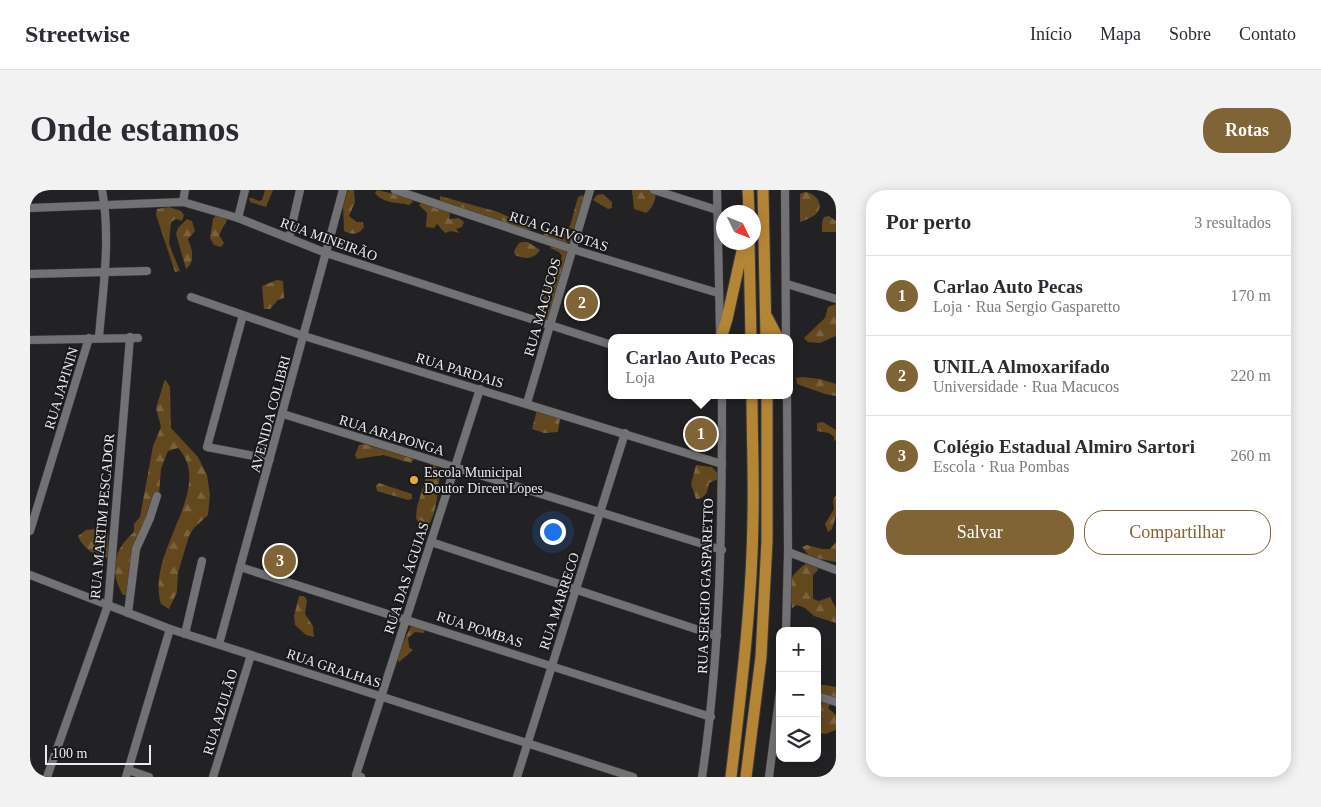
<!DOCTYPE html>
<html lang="pt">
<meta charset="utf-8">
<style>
:root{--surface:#fff;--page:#f2f2f3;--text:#2b2b33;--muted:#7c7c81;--line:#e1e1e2;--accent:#816436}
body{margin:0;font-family:"Times New Roman",serif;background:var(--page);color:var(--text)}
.controls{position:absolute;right:15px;bottom:15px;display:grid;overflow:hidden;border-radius:10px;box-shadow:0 2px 12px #0003}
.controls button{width:45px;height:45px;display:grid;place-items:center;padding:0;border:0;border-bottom:1px solid var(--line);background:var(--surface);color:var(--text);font:25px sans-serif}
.compass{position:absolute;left:686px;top:15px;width:45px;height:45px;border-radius:50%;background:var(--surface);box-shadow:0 2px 12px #0003;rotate:133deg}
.scale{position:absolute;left:15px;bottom:12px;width:106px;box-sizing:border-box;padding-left:5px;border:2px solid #ebeaec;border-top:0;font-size:14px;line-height:18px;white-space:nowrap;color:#ebeaec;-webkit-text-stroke:4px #19181b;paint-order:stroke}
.you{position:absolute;left:522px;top:341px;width:18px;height:18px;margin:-12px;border:4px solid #fff;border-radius:50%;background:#1a73e8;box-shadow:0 0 0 8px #1a73e833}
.badge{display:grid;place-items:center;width:32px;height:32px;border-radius:50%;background:var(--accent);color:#fff;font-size:16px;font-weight:700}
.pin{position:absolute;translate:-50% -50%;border:2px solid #fff;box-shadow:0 1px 5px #0006}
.popup{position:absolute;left:578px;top:144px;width:185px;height:65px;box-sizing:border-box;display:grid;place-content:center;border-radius:10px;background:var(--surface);filter:drop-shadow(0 1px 4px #0005);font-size:16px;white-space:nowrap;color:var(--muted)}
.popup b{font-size:19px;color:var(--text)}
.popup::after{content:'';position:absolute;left:50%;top:100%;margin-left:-10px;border:10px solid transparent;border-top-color:var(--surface)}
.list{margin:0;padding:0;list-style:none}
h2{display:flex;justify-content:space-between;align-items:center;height:65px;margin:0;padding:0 20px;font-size:21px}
h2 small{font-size:16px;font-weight:400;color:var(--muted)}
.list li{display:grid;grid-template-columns:32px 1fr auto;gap:15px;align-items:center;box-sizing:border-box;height:80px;padding:0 20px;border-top:1px solid var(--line)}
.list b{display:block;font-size:19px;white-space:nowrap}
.list p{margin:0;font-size:16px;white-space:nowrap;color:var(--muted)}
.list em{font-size:16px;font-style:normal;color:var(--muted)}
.actions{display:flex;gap:10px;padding:15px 20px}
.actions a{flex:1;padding:11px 0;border:1px solid var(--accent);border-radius:20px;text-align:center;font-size:18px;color:var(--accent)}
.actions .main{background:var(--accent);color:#fff}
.icon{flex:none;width:28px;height:28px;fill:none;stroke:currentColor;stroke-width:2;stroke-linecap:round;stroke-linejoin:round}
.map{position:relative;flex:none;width:806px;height:587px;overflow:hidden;border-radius:20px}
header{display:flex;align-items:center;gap:30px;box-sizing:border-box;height:70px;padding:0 25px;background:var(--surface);border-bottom:1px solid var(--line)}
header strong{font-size:24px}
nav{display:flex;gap:28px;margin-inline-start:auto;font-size:18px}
.intro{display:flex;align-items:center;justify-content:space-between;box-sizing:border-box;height:120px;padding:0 30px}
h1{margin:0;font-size:35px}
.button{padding:12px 22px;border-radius:20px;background:var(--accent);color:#fff;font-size:18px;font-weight:700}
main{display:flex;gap:30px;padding:0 30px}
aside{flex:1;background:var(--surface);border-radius:20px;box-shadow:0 2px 12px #0003}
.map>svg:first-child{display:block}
</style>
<header>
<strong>Streetwise</strong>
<nav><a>Início</a><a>Mapa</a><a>Sobre</a><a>Contato</a></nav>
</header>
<div class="intro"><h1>Onde estamos</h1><a class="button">Rotas</a></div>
<main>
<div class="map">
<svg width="806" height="587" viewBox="0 0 806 587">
<defs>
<pattern id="forest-firs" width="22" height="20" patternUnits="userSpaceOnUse" patternTransform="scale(1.25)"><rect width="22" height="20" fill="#63481d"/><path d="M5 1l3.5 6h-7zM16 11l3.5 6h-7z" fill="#7a633e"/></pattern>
</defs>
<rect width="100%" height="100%" fill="#222124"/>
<g fill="url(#forest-firs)">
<polygon points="235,0 243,0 236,17 220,12 219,8 222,8 229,11 232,10"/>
<path d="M 318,0 L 324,0 L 325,12 L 319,26 L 327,32 L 333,32 L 334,37 C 329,45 322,45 314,41 L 313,15 Z"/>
<path d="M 347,0 L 381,8 L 383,12 L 379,15 C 368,12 353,14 345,3 Z"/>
<path d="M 602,0 L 626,0 C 626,9 623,18 616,23 L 604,19 Z"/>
<path d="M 775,2 C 786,3 796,16 785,25 C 781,28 775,30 770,32 L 770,4 Z"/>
<polygon points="573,4 582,12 582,18 578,19 563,10 567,5"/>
<path d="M 553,5 L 554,10 L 543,51 C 535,54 519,51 513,44 L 517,41 L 531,43 L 540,36 L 548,7 Z"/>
<polygon points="410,6 468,22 505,39 496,40 410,11"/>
<polygon points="393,11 420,22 419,29 429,28 434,32 432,37 426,39 430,43 421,41 415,43 407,34 404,38 396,37 397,23 389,15"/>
<polygon points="139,17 151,21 154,25 152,31 146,29 141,32 139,54 150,81 145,82 126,25 127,19"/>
<polygon points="187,24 197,30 189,45 194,53 191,57 184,55 180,48 183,29"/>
<polygon points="799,26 806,31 806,42 792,42 792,32 794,27"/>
<path d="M 157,29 L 162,31 L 165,41 L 158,49 C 162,59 166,71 156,79 L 146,44 L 148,38 Z"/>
<path d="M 493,52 L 498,52 L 510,60 C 504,69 496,70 485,65 L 484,61 L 489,53 Z"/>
<polygon points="523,55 536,61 538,66 518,129 509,126 508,121 513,112 511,103 514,98 522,95 532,66 529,62 520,58"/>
<polygon points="247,90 253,91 254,108 248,110 240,119 234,119 232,96"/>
<polygon points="806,114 806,146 790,153 778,152 774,148 795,128 798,117"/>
<polygon points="772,187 790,189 806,194 806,206 795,204 767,194 766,188"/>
<path d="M 135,189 L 140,197 L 141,238 L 168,267 L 177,285 L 180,305 L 178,325 L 164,338 L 159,346 L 148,383 L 147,402 L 139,419 L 131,414 C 115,361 186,299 148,258 L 138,261 L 131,279 L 128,317 L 115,331 L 101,366 L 102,405 L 93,405 C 79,381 83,360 104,342 L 104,334 L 110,327 L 123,256 L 131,237 L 126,218 Z"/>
<polygon points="507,220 530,228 528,242 514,243 502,239"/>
<polygon points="793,232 806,240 806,250 804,251 804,247 799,243 787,241 787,233"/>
<polygon points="334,254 384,269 381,273 353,265 327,269 325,265 329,255"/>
<path d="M 400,274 L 405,275 L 410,284 C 408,299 407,325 397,337 L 388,332 L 386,328 L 387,317 Z"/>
<path d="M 666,275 L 682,277 L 688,284 L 688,289 L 679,293 C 678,302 675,309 666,309 L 661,294 Z"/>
<polygon points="349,293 382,304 382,309 378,310 347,301 346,296"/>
<polygon points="806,305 806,326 802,339 798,342 795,334 804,319 803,310"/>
<path d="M 74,338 L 77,339 L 79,364 L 79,367 C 67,369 52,357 48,346 L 56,340 L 65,339 L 64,348 L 69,349 Z"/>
<polygon points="806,352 806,372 780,367 772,357 777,355 792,359 800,359"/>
<path d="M 777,373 L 787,377 L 788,380 L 783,385 L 783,409 L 789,411 L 800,407 L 806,418 L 806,433 L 784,426 L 775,418 L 767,415 L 762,418 C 759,395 756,387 777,373 Z"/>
<polygon points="269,406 274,406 277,410 275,424 283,436 284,447 276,445 265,435 264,426"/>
<polygon points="381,436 395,439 394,443 385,442 378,448 379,457 383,460 369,472 366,468"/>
<polygon points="795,495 806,497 806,512 801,513 798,518 806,525 806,540 795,544 787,542 787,496"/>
</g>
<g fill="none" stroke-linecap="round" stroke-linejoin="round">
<g stroke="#3d3c3e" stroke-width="9">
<g id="minor">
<polyline points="365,0 542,59 688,103"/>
<polyline points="624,0 687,20"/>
<polyline points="687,0 690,143"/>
<polyline points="755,0 756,148"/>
<polyline points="153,12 155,0"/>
<polyline points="0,18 153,12 208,28 296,63 582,155"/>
<polyline points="208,28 215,0"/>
<polyline points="259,48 270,0"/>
<polyline points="0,84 117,81"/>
<polyline points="757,94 806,109"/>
<polyline points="161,107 274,146 692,274"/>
<polyline points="213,125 177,257 240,269"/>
<path d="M 69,147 C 73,99 81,48 72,0"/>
<polyline points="0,150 108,148"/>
<polyline points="497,213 560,0"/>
<polyline points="253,224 692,360"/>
<polyline points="0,341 59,148"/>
<polyline points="401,352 687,446"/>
<polyline points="758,362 806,380"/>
<polyline points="210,377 681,527"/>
<polyline points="0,385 140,439 603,587"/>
<polyline points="98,423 106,359 120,328 127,306"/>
<polyline points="756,441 758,362 757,205"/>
<polyline points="155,444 172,371"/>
<polyline points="189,454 313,0"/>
<polyline points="787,506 806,512"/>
<polyline points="98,580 119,587"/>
<polyline points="17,587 78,415 100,147"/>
<polyline points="96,587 140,439"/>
<polyline points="183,587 221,465"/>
<polyline points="331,587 326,585 450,199"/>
<polyline points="487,587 595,243"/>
<path d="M 672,587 C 691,460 692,333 692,205"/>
<polyline points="739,587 750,501"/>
</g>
</g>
<g stroke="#3d3c3e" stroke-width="13">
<g id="highway">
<polyline points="718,0 719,22"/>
<polyline points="733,0 736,148"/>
<polyline points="719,52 721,148"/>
<polyline points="737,127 748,148"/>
<polyline points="691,148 697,129 714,52"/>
<path d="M 701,587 C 711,501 722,414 723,327 C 724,286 722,246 722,205"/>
<polyline points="716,587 731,467 737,351 737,205"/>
</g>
</g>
<use href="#minor" stroke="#727174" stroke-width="8"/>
<use href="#highway" stroke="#b58536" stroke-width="11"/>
</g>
<circle fill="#eaaa39" stroke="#19181b" stroke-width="2" cx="384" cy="290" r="5"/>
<g text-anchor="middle" stroke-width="4" stroke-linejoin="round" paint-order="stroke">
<g font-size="14" fill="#ebeaec" stroke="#19181b">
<text transform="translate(529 41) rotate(18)" y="5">RUA GAIVOTAS</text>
<text transform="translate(299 49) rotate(20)" y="5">RUA MINEIRÃO</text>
<text transform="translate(512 117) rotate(-74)" y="5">RUA MACUCOS</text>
<text transform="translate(430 180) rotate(17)" y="5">RUA PARDAIS</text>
<text transform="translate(31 198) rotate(-73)" y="5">RUA JAPININ</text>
<text transform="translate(240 224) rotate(-75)" y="5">AVENIDA COLIBRI</text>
<text transform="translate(362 245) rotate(17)" y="5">RUA ARAPONGA</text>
<text transform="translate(72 326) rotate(-85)" y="5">RUA MARTIM PESCADOR</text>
<text transform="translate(376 388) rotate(-72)" y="5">RUA DAS ÁGUIAS</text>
<text transform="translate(675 396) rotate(-88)" y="5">RUA SERGIO GASPARETTO</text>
<text transform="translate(529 411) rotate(-72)" y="5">RUA MARRECO</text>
<text transform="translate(450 439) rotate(18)" y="5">RUA POMBAS</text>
<text transform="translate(304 478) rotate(18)" y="5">RUA GRALHAS</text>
<text transform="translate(190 522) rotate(-73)" y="5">RUA AZULÃO</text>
</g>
<g font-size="14" fill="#ebeaec" stroke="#19181b" text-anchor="start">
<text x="394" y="287">Escola Municipal<tspan x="394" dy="16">Doutor Dirceu Lopes</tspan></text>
</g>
</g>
</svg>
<div class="controls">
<button>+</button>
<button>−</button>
<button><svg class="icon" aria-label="layers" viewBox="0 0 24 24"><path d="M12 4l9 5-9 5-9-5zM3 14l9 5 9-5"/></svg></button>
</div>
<svg class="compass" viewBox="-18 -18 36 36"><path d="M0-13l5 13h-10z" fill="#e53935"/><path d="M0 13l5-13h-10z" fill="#7c7c81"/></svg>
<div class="scale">100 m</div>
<div class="you"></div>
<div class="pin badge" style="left:671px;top:244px">1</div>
<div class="popup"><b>Carlao Auto Pecas</b>Loja</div>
<div class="pin badge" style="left:552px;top:113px">2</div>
<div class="pin badge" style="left:250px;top:371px">3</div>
</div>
<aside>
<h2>Por perto<small>3 resultados</small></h2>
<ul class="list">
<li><span class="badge">1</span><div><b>Carlao Auto Pecas</b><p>Loja · Rua Sergio Gasparetto</p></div><em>170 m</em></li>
<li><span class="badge">2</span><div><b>UNILA Almoxarifado</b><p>Universidade · Rua Macucos</p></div><em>220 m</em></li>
<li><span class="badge">3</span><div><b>Colégio Estadual Almiro Sartori</b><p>Escola · Rua Pombas</p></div><em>260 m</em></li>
</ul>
<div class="actions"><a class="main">Salvar</a><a>Compartilhar</a></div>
</aside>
</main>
